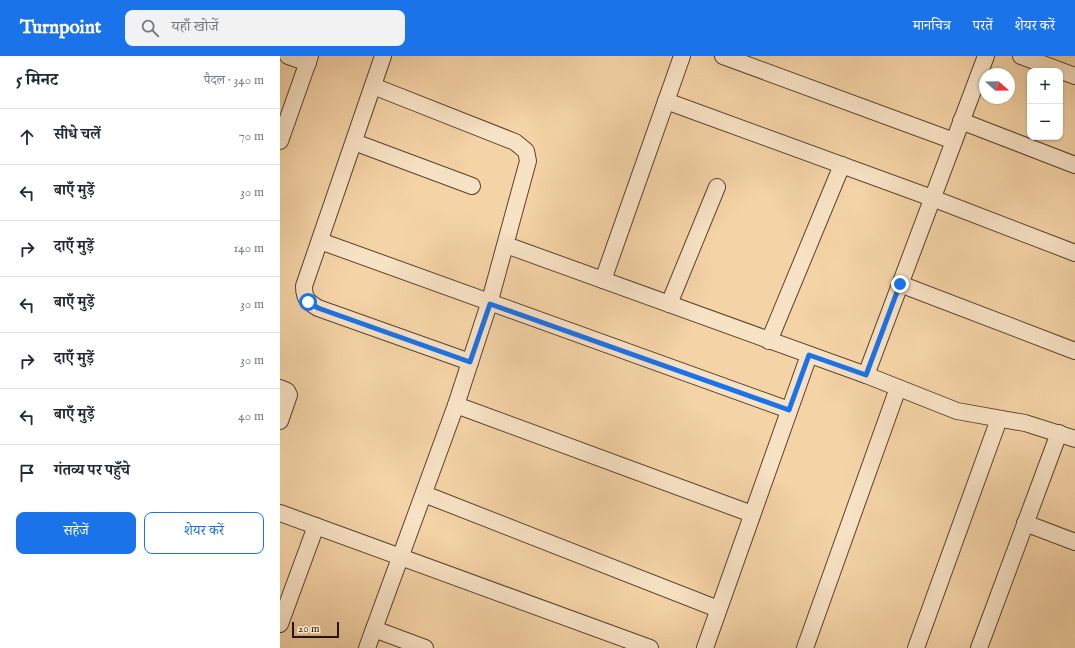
<!DOCTYPE html>
<html lang="hi">
<meta charset="utf-8">
<style>
:root{--surface:#fff;--page:#f2f2f3;--text:#1f2937;--muted:#747a83;--line:#e0e1e3;--accent:#1a73e8}
body{margin:0;font-family:"IM FELL English","Noto Serif Devanagari",serif;background:var(--page);color:var(--text)}
.controls{position:absolute;right:12px;top:12px;display:grid;overflow:hidden;border-radius:8px;box-shadow:0 1px 3px #0004}
.controls button{width:36px;height:36px;display:grid;place-items:center;padding:0;border:0;border-bottom:1px solid var(--line);background:var(--surface);color:var(--text);font:20px sans-serif}
.compass{position:absolute;left:699px;top:12px;width:36px;height:36px;border-radius:50%;background:var(--surface);box-shadow:0 1px 3px #0004;rotate:110deg}
.scale{position:absolute;left:12px;bottom:10px;width:47px;box-sizing:border-box;padding-left:4px;border:2px solid #271301;border-top:0;font-size:11px;line-height:14px;white-space:nowrap;color:#271301;-webkit-text-stroke:3px #f8e2c5;paint-order:stroke}
.stop{position:absolute;width:12px;height:12px;margin:-9px;border:3px solid #1a73e8;border-radius:50%;background:#fff}
.stop.end{background:#1a73e8;border-color:#fff;box-shadow:0 1px 4px #0008}
.list{margin:0;padding:0;list-style:none}
h2{display:flex;justify-content:space-between;align-items:center;height:52px;margin:0;padding:0 16px;font-size:17px}
h2 small{font-size:13px;font-weight:400;color:var(--muted)}
.list li{display:grid;grid-template-columns:26px 1fr auto;gap:12px;align-items:center;box-sizing:border-box;height:56px;padding:0 16px;border-top:1px solid var(--line)}
.list b{display:block;font-size:15px;white-space:nowrap}
.list em{font-size:13px;font-style:normal;color:var(--muted)}
.actions{display:flex;gap:8px;padding:12px 16px}
.actions a{flex:1;padding:9px 0;border:1px solid var(--accent);border-radius:8px;text-align:center;font-size:14px;color:var(--accent)}
.actions .main{background:var(--accent);color:#fff}
.icon{flex:none;width:22px;height:22px;fill:none;stroke:currentColor;stroke-width:2;stroke-linecap:round;stroke-linejoin:round}
.map{position:relative;flex:none;width:795px;height:592px;overflow:hidden}
header{display:flex;align-items:center;gap:24px;box-sizing:border-box;height:56px;padding:0 20px;background:var(--accent);color:#fff}
header strong{font-size:19px}
nav{display:flex;gap:22px;margin-inline-start:auto;font-size:14px}
.search{width:280px;height:36px;background:var(--page);display:flex;align-items:center;gap:10px;box-sizing:border-box;padding:0 14px;border-radius:8px;color:var(--muted);font-size:15px}
main{display:flex}
aside{flex:1;background:var(--surface)}
.map>svg:first-child{display:block}
</style>
<header>
<strong>Turnpoint</strong>
<div class="search"><svg class="icon" aria-label="search" viewBox="0 0 24 24"><circle cx="10" cy="10" r="6"/><path d="M15 15l6 6"/></svg>यहाँ खोजें</div>
<nav><a>मानचित्र</a><a>परतें</a><a>शेयर करें</a></nav>
</header>
<main>
<aside>
<h2>5 मिनट<small>पैदल · 340 m</small></h2>
<ul class="list">
<li><svg class="icon" aria-label="ahead" viewBox="0 0 24 24"><path d="M12 20V5M6 11l6-6 6 6"/></svg><div><b>सीधे चलें</b></div><em>70 m</em></li>
<li><svg class="icon" aria-label="left" viewBox="0 0 24 24"><path d="M17 20v-9H6M10 6l-5 5 5 5"/></svg><div><b>बाएँ मुड़ें</b></div><em>30 m</em></li>
<li><svg class="icon" aria-label="right" viewBox="0 0 24 24"><path d="M7 20v-9h11M14 6l5 5-5 5"/></svg><div><b>दाएँ मुड़ें</b></div><em>140 m</em></li>
<li><svg class="icon" aria-label="left" viewBox="0 0 24 24"><path d="M17 20v-9H6M10 6l-5 5 5 5"/></svg><div><b>बाएँ मुड़ें</b></div><em>30 m</em></li>
<li><svg class="icon" aria-label="right" viewBox="0 0 24 24"><path d="M7 20v-9h11M14 6l5 5-5 5"/></svg><div><b>दाएँ मुड़ें</b></div><em>30 m</em></li>
<li><svg class="icon" aria-label="left" viewBox="0 0 24 24"><path d="M17 20v-9H6M10 6l-5 5 5 5"/></svg><div><b>बाएँ मुड़ें</b></div><em>40 m</em></li>
<li><svg class="icon" aria-label="arrive" viewBox="0 0 24 24"><path d="M6 21V4h12l-3 4 3 4H6"/></svg><div><b>गंतव्य पर पहुँचे</b></div></li>
</ul>
<div class="actions"><a class="main">सहेजें</a><a>शेयर करें</a></div>
</aside>
<div class="map">
<svg width="795" height="592" viewBox="0 0 795 592">
<rect width="100%" height="100%" fill="#f4d3a6"/>
<filter id="stains"><feTurbulence type="fractalNoise" baseFrequency=".005" numOctaves="4"/><feColorMatrix values="0 0 0 0 .2 0 0 0 0 .09 0 0 0 0 .02 0 0 0 .5 -.17"/></filter>
<radialGradient id="worn" r=".72"><stop offset=".6" stop-color="#630" stop-opacity="0"/><stop offset="1" stop-color="#630" stop-opacity=".3"/></radialGradient>
<g fill="none" stroke-linecap="round" stroke-linejoin="round">
<g stroke="#5a432a" stroke-width="18">
<g id="minor">
<polyline points="8,0 28,7"/>
<path d="M 103,0 L 24,230 C 24,243 28,246 38,252 L 190,306"/>
<polyline points="443,0 674,85"/>
<polyline points="741,0 795,20"/>
<polyline points="386,45 652,142 795,197"/>
<polyline points="681,65 795,109"/>
<polyline points="0,85 30,0"/>
<polyline points="74,86 192,130"/>
<polyline points="40,185 509,354"/>
<polyline points="226,189 586,319 677,355 745,367 795,383"/>
<polyline points="323,224 402,0"/>
<polyline points="620,228 795,295"/>
<polyline points="389,248 437,131"/>
<polyline points="489,285 562,109"/>
<polyline points="586,319 706,0"/>
<polyline points="0,332 7,335 9,339 0,365"/>
<polyline points="176,349 472,458"/>
<polyline points="144,438 438,553"/>
<polyline points="0,457 370,592"/>
<polyline points="745,467 795,486"/>
<polyline points="0,568 36,470"/>
<polyline points="94,573 145,592"/>
<polyline points="87,592 176,349 209,248 248,105 246,95 235,86 93,30"/>
<polyline points="425,592 529,299"/>
<polyline points="525,592 618,332"/>
<polyline points="636,592 719,363"/>
<polyline points="699,592 779,377"/>
</g>
</g>
<use href="#minor" stroke="#f8e2c5" stroke-width="16"/>
</g>
<g fill="none" stroke-linecap="round" stroke-linejoin="round">
<polyline stroke="#1a73e8" stroke-width="5" points="28,246 38,252 190,306 210,248 509,354 529,299 586,319 620,228"/>
</g>
<rect width="100%" height="100%" filter="url(#stains)"/>
<rect width="100%" height="100%" fill="url(#worn)"/>
</svg>
<div class="controls">
<button>+</button>
<button>−</button>
</div>
<svg class="compass" viewBox="-18 -18 36 36"><path d="M0-13l5 13h-10z" fill="#e53935"/><path d="M0 13l5-13h-10z" fill="#747a83"/></svg>
<div class="scale">20 m</div>
<div class="stop" style="left:28px;top:246px"></div>
<div class="stop end" style="left:620px;top:228px"></div>
</div>
</main>
